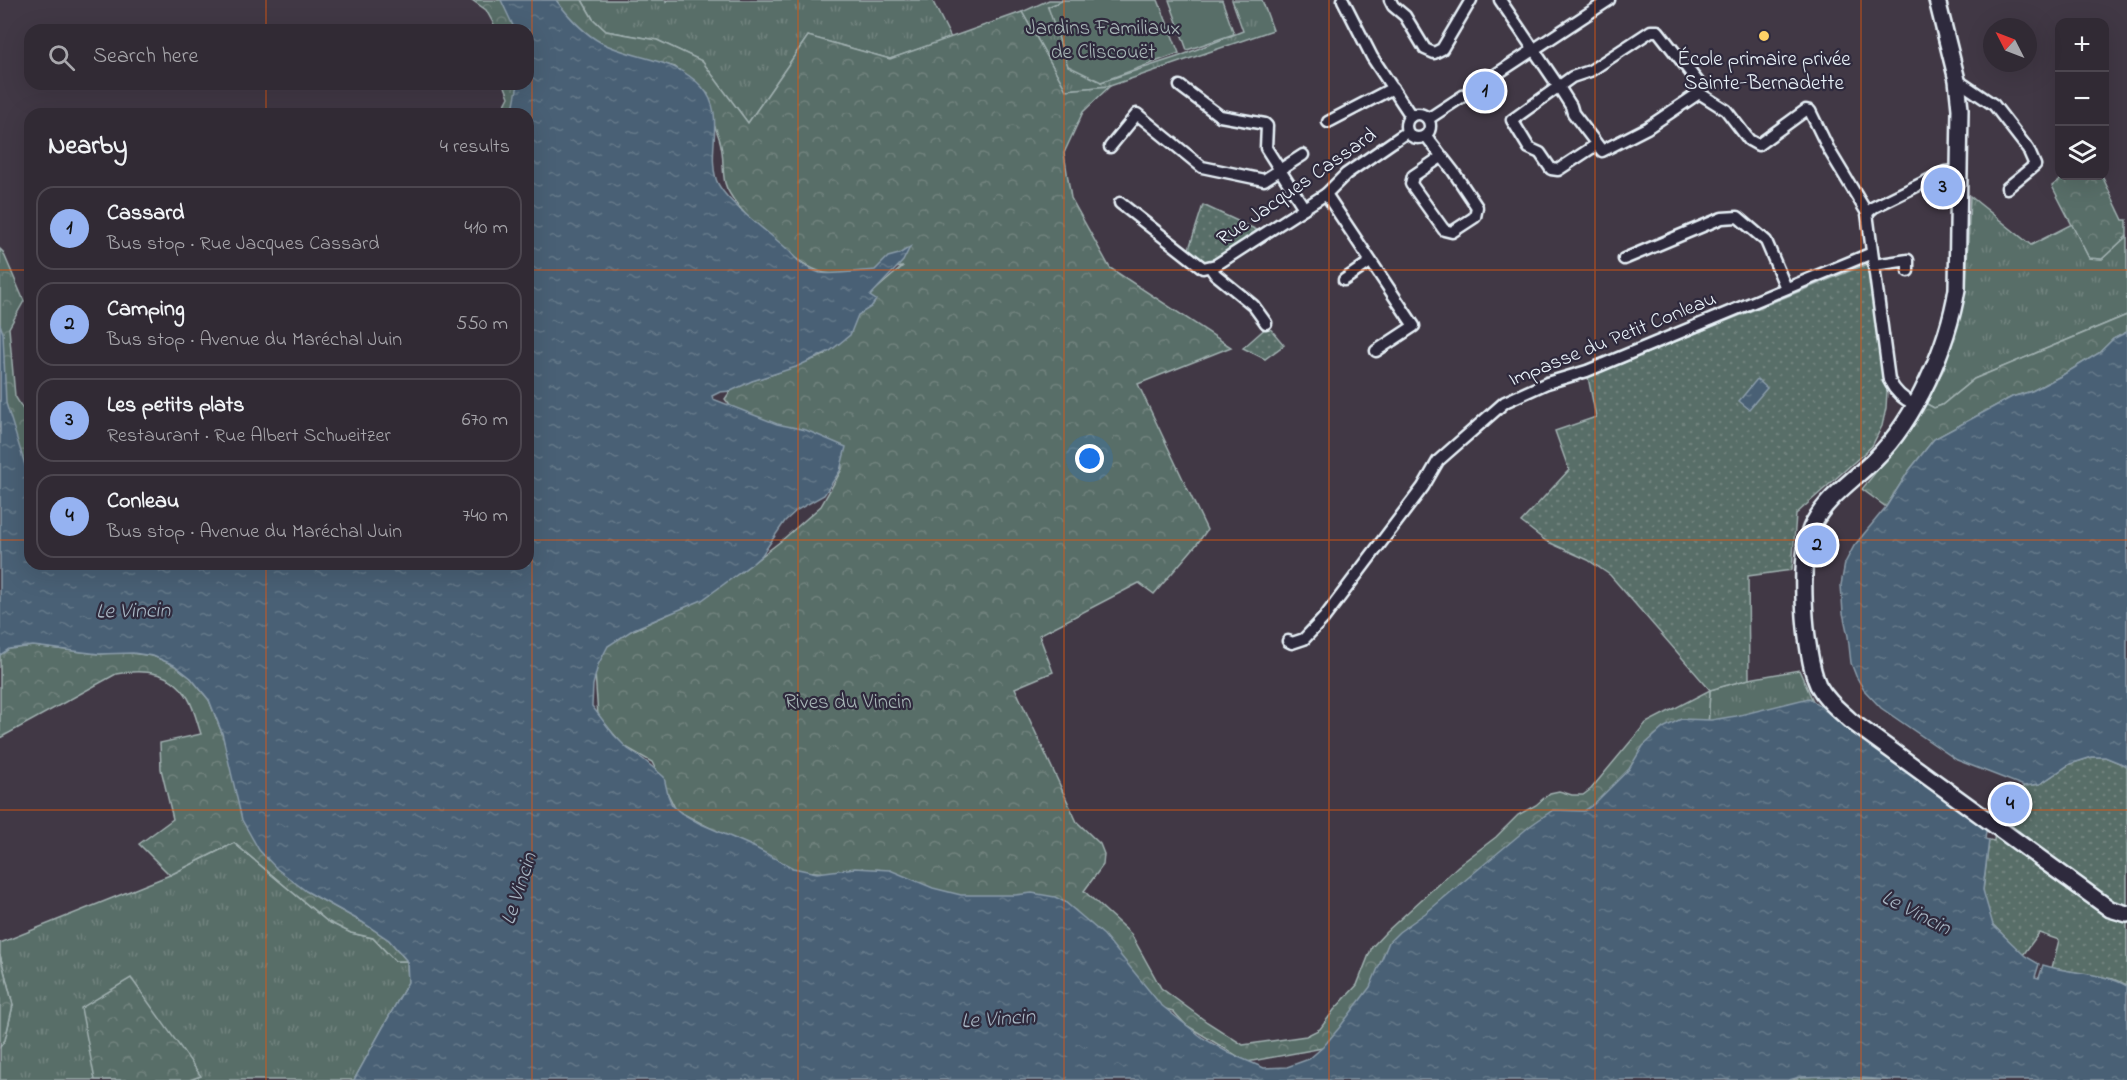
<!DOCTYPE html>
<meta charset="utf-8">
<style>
:root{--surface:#312a34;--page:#3d3640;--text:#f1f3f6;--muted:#a8a7ac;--line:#4c464f;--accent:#95b2f1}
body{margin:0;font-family:"Indie Flower",sans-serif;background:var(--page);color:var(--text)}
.controls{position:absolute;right:18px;top:18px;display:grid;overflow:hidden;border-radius:12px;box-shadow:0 6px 24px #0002}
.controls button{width:54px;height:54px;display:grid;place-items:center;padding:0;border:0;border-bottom:2px solid var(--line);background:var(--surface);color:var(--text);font:30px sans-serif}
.compass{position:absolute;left:1983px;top:18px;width:54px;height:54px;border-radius:50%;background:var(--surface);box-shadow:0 6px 24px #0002;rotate:312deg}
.you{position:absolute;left:1090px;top:459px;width:21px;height:21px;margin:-15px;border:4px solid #fff;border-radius:50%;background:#1a73e8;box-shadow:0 0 0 9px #1a73e833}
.badge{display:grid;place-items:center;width:39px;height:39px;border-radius:50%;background:var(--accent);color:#111;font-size:20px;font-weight:700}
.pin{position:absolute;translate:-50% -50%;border:3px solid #fff;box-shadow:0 2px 6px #0006}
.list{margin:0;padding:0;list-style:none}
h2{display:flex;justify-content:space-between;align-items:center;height:78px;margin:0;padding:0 24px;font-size:26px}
h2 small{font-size:20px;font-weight:400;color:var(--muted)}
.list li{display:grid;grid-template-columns:39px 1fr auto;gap:18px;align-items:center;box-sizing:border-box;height:84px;margin:0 12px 12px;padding:0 12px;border:2px solid var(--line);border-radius:18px}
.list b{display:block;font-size:22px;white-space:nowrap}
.list p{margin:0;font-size:20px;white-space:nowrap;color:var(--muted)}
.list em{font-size:20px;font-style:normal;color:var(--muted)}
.icon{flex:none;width:33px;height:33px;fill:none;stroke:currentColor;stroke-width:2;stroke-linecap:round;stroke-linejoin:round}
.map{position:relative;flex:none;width:2127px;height:1080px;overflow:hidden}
.search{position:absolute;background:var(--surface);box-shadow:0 6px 24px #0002;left:24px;top:24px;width:510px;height:66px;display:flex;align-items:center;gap:15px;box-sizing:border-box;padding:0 21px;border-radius:18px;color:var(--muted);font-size:22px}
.panel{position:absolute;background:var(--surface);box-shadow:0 6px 24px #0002;left:24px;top:108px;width:510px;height:462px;border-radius:18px}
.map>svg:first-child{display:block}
</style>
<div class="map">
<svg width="2127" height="1080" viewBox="0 0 2127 1080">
<defs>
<pattern id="grass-tufts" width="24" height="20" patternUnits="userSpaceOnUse" patternTransform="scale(1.5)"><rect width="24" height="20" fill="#596e68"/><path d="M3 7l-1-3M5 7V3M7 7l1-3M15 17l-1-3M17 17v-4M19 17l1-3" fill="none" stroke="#71837e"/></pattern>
<pattern id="forest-crowns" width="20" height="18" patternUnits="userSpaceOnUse" patternTransform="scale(1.5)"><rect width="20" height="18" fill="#596e68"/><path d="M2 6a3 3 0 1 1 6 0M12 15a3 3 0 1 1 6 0" fill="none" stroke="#71837e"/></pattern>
<pattern id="park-dots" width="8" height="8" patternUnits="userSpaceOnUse" patternTransform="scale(1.5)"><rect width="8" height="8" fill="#596e68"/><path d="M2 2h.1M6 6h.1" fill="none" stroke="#71837e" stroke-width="1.8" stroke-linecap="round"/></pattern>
<pattern id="water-ripples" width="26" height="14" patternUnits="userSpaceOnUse" patternTransform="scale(1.5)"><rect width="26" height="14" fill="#4a6175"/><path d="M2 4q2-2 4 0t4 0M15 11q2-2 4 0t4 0" fill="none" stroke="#647889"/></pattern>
</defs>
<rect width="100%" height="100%" fill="#413845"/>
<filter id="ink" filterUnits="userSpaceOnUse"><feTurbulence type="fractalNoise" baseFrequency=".0167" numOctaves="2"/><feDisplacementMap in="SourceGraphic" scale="12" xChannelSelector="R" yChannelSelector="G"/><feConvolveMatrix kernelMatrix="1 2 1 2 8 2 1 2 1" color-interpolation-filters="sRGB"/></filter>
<g filter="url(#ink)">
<g fill="url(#grass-tufts)" stroke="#a0b0b0" stroke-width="1.5">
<polygon points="582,0 666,0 666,2 668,0 932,0 951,38 890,59 808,36 748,123 702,61 657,40 606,31 593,19"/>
<polygon points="1049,0 1064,0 1048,7 1101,82 1180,56 1243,31 1232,0 1262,0 1273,30 1110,86 1066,90 1022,12"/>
<polygon points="1970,196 2031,245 2072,224 2089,258 2102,259 2127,236 2127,315 1974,379 1942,405 1934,408 1925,403 1944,369 1966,287"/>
<polygon points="1799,670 1813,701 1708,727 1710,690 1749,679"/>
<polygon points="234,843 327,921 351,933 373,938 395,961 407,961 408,982 354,1080 0,1080 0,1047 5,1040 13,1005 0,955 0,943 170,875"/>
</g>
<g fill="url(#forest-crowns)" stroke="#a0b0b0" stroke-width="1.5">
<polygon points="472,0 508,0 519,30 497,30 486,10"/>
<path d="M 543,0 L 582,0 L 593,19 L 606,31 L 657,40 L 702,61 L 748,123 L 808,36 L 890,59 L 1022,12 L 1066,90 L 1110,86 L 1083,112 L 1064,153 L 1071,198 L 1110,268 L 1231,347 L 1138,384 L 1207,530 L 1197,544 L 1154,594 L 1139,583 L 1039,635 L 1053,672 L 1015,688 L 1077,822 L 1100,844 L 1104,854 L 1103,865 L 1084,891 L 1131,934 L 1161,988 L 1207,1022 L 1243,1045 L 1306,1036 L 1320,1029 L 1334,1010 L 1357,985 L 1372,947 L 1386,932 L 1458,866 L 1496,837 L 1518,815 L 1536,805 L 1550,793 L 1559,791 L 1572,795 L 1583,795 L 1591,789 L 1646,723 L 1710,690 L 1708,727 L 1613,792 L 1328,1047 L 1247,1062 L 1186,1025 L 1173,1011 L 1158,1007 L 953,902 L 891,881 L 863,868 L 841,874 L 790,870 L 676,810 L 652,762 L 624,746 L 598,716 L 594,658 L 606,639 L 636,629 L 690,604 L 741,572 L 781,541 L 821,506 L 842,469 L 841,459 L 742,421 L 725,399 L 734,386 L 774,374 L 825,355 L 865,299 L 902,267 C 876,269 851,278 825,273 C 798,268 732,210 725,183 C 722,171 724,158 721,146 C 719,132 710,117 704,104 L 708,94 L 675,67 L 638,57 L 595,48 Z"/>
<polygon points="504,84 527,84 524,114 500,114 509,97"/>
<polygon points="2065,176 2102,176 2123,220 2127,220 2127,236 2102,259 2089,258 2052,186"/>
<polygon points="0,249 3,252 24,301 9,328 15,396 30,421 30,510 0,432"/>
<polygon points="2127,315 2127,332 2113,339 2099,353 2061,376 2032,391 2012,397 1934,439 1908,472 1886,507 1862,489 1897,446 1925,403 1934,408 1942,405 1974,379"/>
<path d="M 33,646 L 99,654 L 123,652 L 153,656 L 174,665 L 191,678 L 209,700 L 222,733 L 230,762 L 306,891 L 362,922 L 389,940 L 407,961 L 395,961 L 373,938 L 351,933 L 327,921 L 234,843 L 170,875 L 139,844 L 173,819 L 161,769 L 160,743 L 201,734 C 197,722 194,708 188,698 C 172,671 144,669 116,674 L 0,738 L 0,655 L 9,649 Z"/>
<polygon points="0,955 13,1005 5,1040 0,1047"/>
<polygon points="131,978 201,1076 189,1080 95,1080 81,1008"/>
<polygon points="1836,1075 1888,1080 1789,1080 1800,1077"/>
</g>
<g fill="url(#park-dots)" stroke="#a0b0b0" stroke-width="1.5">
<polygon points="1203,205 1257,230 1209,265 1188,252"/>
<polygon points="1867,264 1887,391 1886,408 1882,426 1872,446 1796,514 1792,570 1748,576 1749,679 1710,690 1610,575 1588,560 1546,541 1521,522 1569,470 1555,431 1596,417 1588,377"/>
<polygon points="1268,326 1284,345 1265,359 1243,348"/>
<polygon points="2092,757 2105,757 2127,766 2127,904 2124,908 2113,904 1994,818 2024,786 2040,784 2070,764"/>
<polygon points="1995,829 2127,918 2127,985 2113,979 2052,968 2059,940 2039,933 2023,955 1993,925 1988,912 1983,891 1989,840 1994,841"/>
</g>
<g fill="#596e68" stroke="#a0b0b0" stroke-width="1.5">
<polygon points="1064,0 1158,0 1179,53 1101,82 1068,66 1048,7"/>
<polygon points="1169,0 1222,0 1234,34 1187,50"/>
</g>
<g fill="url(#water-ripples)" stroke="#899ba9" stroke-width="1.5">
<path d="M 501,0 L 556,0 C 569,17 583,33 602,43 C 635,60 674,57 702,87 C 726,113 707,149 716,179 C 723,201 770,233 787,249 C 792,253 795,259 800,262 C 805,266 814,271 820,273 C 831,275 862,271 875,270 L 888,257 L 899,254 L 910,247 L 903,261 L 870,296 L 876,300 L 871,307 L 858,315 L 850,335 L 830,351 L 796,367 L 752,381 L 731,391 L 720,392 L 712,396 L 713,399 L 777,424 L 806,430 L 846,447 L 840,471 L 824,495 L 797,510 L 785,521 L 762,555 L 753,563 L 702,600 L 634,629 L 608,646 L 598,665 L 593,685 L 592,706 L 614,735 L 628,749 L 643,759 L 664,777 L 668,795 L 672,805 L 681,813 L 699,823 L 752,846 L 793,868 L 817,873 L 855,868 L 890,870 L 933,888 L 961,895 L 1015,895 L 1032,893 L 1055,897 L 1065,902 L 1104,935 L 1160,1004 L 1181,1021 L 1203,1038 L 1229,1053 L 1264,1068 L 1287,1067 L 1309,1059 L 1323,1047 L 1339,1028 L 1370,987 L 1389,942 L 1399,932 L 1427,912 L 1530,826 L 1553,810 L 1584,811 L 1594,804 L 1629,769 L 1643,746 L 1663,728 L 1681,719 L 1711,720 L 1736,716 L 1809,698 L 1987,825 L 1985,839 L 1989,840 L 1983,890 L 1993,925 L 2025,956 L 2039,964 L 2035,977 L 2039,978 L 2043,965 C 2070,974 2102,972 2127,986 L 2127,1080 L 1888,1080 L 1836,1076 L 1800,1077 L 1789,1080 L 354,1080 L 408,982 L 407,961 L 389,940 L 362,922 L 306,891 L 277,869 L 259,850 L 242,820 L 222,733 L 209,700 L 191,678 L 174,665 L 153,656 L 133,653 L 99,654 L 33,646 L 9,649 L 0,655 L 0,324 L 3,333 L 6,403 L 30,481 L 30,564 C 61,564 92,563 123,564 C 148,565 171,573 196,564 L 528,564 L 528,114 L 512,114 L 518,84 L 528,84 L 528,30 L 515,30 Z"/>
<polygon points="2127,332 2127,766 2105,757 2092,757 2070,764 2040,784 2024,786 1957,760 1881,708 1864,690 1856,676 1851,663 1848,636 1843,613 1841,585 1845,563 1854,546 1886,507 1908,472 1934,439 2012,397 2032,391 2061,376 2099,353 2113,339"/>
<polygon points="1757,379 1767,388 1749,409 1739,401"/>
</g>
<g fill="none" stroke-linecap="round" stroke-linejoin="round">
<g stroke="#e8f1f8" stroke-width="15">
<g id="street">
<polyline points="1343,0 1372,57 1411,116"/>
<polyline points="1390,0 1393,6 1405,16 1425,49 1434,53 1442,49 1471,0"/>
<path d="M 1500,0 L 1559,87 L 1571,106 L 1573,113 L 1602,151 L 1647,128 L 1699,93 L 1726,110 L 1749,140 L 1758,145 L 1806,110 L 1810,111 L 1829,150 L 1867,213 L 1889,380 C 1895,392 1902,399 1914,404"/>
<polyline points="1957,80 1994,105 2028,149 2035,165 2007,188"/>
<polyline points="1180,86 1220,116 1265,124 1267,126 1266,148 1304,208"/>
<circle cx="1418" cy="126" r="12"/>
<polyline points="1428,119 1609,0"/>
<polyline points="1328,122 1393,88"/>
<polyline points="1426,136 1453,171 1477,207 1475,217 1452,232 1444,230 1411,184 1413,176 1441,157"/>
<polyline points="1596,145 1558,170 1551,169 1540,153 1529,148 1512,120 1572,77 1590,71 1651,31 1658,31 1698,82 1699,93"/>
<polyline points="1110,147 1137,114 1202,167 1264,180 1303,155"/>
<polyline points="1326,194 1414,326 1376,351"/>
<polyline points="1120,203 1203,268 1216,265 1326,194 1346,174 1407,132"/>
<polyline points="1867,213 1874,207 1945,172 1960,171"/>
<polyline points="1624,259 1722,218 1738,217 1766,241 1786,288"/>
<polyline points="1874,265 1908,260 1908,271"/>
<polyline points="1210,267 1215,274 1253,305 1266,323"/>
<polyline points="1344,280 1370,262"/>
<polyline points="1288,641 1292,643 1304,639 1324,618 1423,487 1438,461 1447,453 1505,402 1547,383 1587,371 1872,253"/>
</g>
</g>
<g stroke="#e8f1f8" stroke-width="20">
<path id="secondary" d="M 1937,0 L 1957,80 L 1960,109 L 1957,289 C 1948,345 1916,419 1875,459 C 1854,480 1827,497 1813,524 C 1797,553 1804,655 1818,685 C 1826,700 1839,710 1851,721 L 2110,909 L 2127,914"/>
</g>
<use href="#street" stroke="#2f2a3d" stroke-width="10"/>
<use href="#secondary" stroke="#2f2a3d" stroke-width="15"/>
</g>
</g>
<path fill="none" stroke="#e8590c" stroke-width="1.5" stroke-opacity="0.55" d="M 266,0 L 266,30M 532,0 L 532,1080M 798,0 L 798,1080M 1064,0 L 1064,1080M 1329,0 L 1329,1080M 1595,0 L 1595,1080M 1861,0 L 1861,1080M 266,84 L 266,114M 0,270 L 30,270M 528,270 L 2127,270M 0,540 L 30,540M 528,540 L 2127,540M 266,564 L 266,1080M 0,810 L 2127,810"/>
<circle fill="#ffd166" stroke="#2f2a3d" stroke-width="2" cx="1764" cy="36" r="6"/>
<g text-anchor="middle" stroke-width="4.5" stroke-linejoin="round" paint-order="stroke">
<g font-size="21" fill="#a8b6b7" stroke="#2f2a3d">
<text x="1103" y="34">Jardins Familiaux<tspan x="1103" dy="24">de Cliscouët</tspan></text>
<text x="848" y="708">Rives du Vincin</text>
</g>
<g font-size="21" fill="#e8f1f8" stroke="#2f2a3d">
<text x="1764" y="65">École primaire privée<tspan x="1764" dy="24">Sainte-Bernadette</tspan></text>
</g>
<g font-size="21" fill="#e8f1f8" stroke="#2f2a3d">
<text transform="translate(1296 186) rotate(-35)" y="7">Rue Jacques Cassard</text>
<text transform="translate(1612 338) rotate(-22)" y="7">Impasse du Petit Conleau</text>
</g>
<g font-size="22" font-style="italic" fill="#a9b7c4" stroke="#2f2a3d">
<text transform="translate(133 609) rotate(-1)" y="8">Le Vincin</text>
<text transform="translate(517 888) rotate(-72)" y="8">Le Vincin</text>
<text transform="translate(1917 911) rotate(27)" y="8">Le Vincin</text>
<text transform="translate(998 1017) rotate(-4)" y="8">Le Vincin</text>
</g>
</g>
</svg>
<div class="controls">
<button>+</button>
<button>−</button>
<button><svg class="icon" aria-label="layers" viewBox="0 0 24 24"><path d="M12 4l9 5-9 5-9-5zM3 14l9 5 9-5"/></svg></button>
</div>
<svg class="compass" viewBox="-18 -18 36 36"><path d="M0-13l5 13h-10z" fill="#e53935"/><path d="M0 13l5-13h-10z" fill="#a8a7ac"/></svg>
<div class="you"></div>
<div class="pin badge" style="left:1485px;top:91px">1</div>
<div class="pin badge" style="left:1817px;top:545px">2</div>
<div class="pin badge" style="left:1943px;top:187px">3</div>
<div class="pin badge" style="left:2010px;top:804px">4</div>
<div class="search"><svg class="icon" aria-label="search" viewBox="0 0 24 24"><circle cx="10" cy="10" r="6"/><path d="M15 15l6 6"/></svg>Search here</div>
<section class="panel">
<h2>Nearby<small>4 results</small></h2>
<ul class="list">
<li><span class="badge">1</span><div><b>Cassard</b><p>Bus stop · Rue Jacques Cassard</p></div><em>410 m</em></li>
<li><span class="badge">2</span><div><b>Camping</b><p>Bus stop · Avenue du Maréchal Juin</p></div><em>550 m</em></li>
<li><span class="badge">3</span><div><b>Les petits plats</b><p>Restaurant · Rue Albert Schweitzer</p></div><em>670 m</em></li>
<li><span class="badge">4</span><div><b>Conleau</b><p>Bus stop · Avenue du Maréchal Juin</p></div><em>740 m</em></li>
</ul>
</section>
</div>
